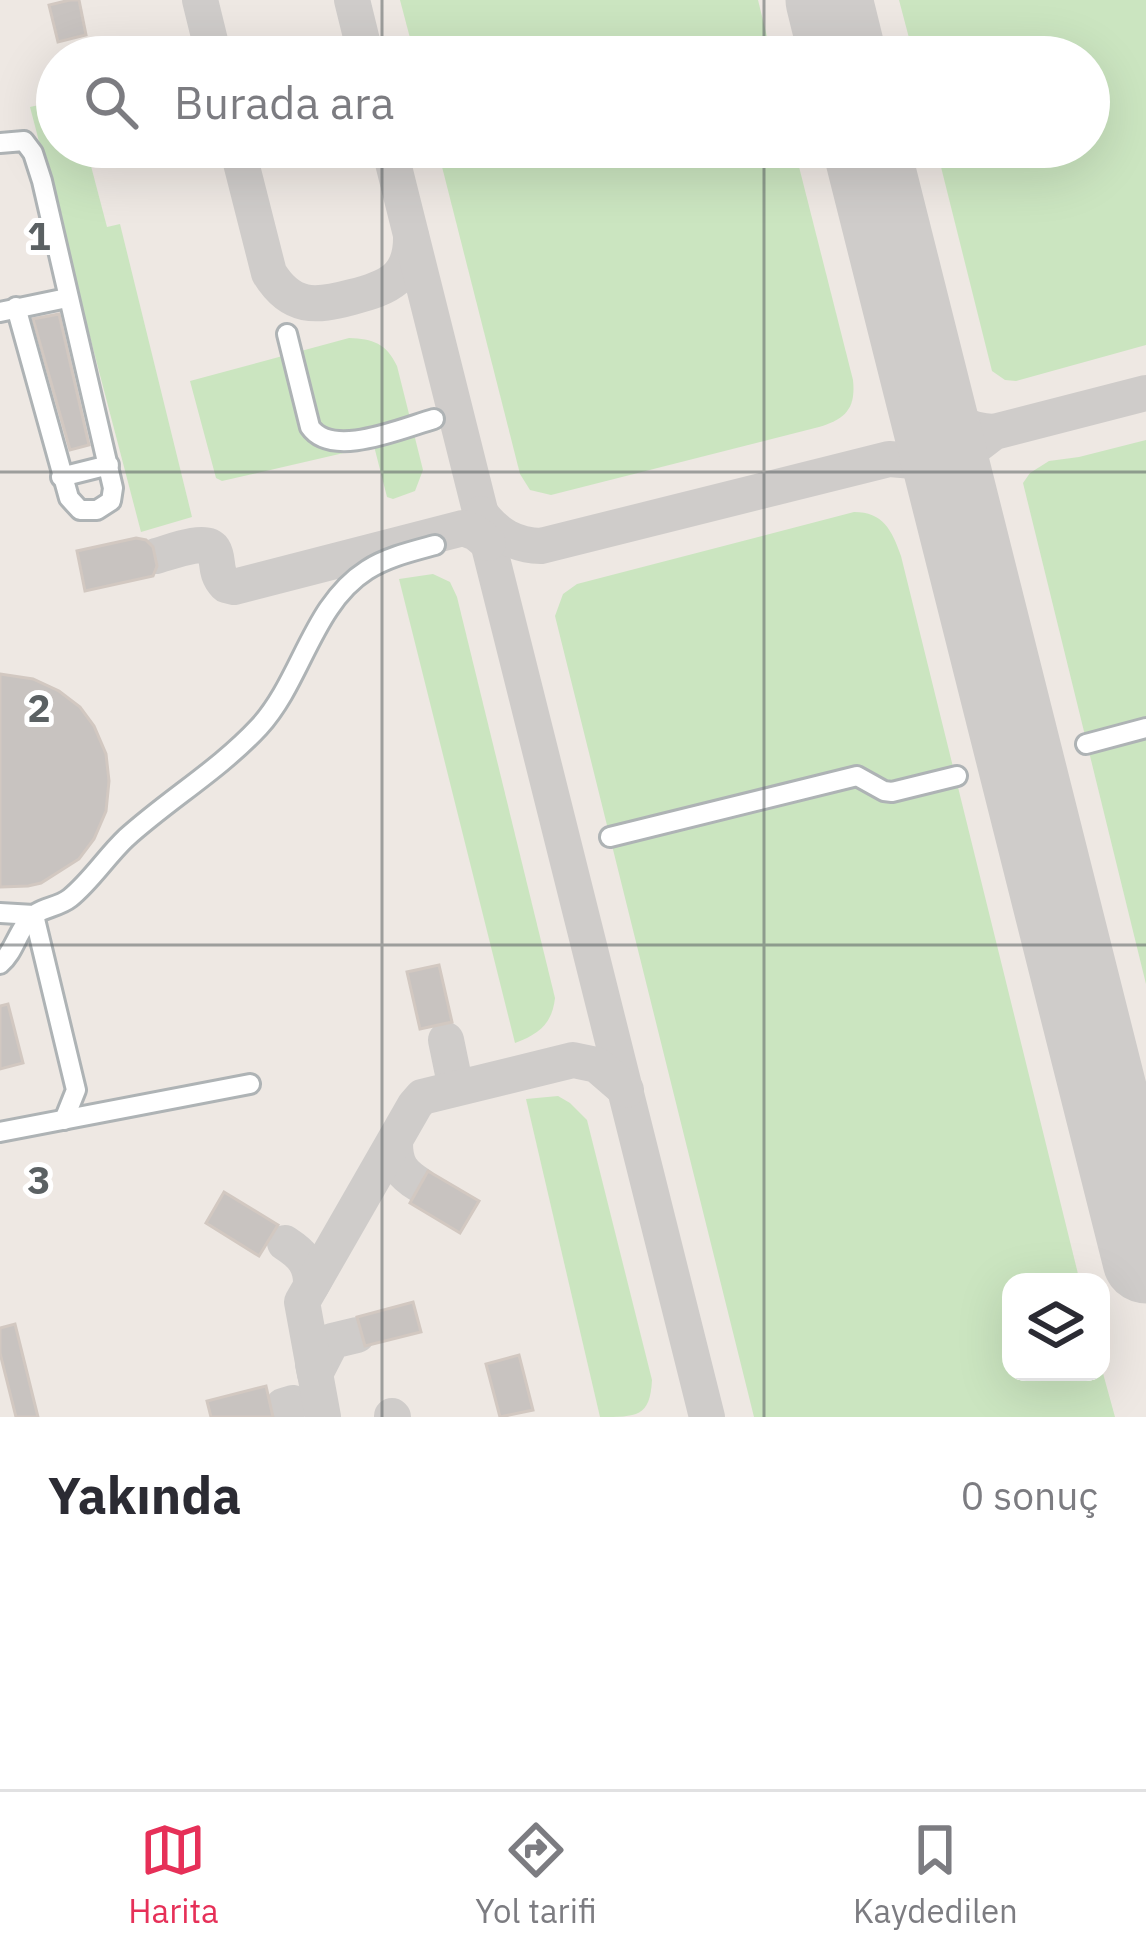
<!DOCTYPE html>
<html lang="tr">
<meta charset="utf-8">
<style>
:root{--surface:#fff;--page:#f2f2f3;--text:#2b2b33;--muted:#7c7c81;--line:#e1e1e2;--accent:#e63058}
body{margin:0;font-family:"IBM Plex Sans",sans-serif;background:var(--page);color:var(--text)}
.controls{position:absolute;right:36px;bottom:36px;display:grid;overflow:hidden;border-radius:24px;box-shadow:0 12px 48px #0002}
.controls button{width:108px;height:108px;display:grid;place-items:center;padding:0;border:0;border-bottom:3px solid var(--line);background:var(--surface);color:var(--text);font:60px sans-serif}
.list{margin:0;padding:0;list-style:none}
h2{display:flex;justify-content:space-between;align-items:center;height:156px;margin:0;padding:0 48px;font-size:51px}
h2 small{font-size:39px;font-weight:400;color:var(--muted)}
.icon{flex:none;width:66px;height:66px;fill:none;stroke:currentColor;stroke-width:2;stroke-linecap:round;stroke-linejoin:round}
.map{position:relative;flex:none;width:1146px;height:1417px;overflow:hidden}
.search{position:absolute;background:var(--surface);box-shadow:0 12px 48px #0002;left:36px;right:36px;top:36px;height:132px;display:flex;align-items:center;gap:30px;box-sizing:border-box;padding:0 42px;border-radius:66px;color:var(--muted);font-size:45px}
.sheet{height:372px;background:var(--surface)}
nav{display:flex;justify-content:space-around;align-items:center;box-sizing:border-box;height:168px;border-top:3px solid var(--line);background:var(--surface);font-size:33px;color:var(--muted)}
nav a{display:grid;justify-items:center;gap:6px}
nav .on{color:var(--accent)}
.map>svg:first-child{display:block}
</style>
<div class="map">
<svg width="1146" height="1417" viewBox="0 0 1146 1417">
<rect width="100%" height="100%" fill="#eee8e3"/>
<g fill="#cbe5c0">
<polygon points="400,0 758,0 772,57 415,57"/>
<polygon points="899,0 1146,0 1146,345 1016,381 1005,380 992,371 936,147 1089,147 1089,57 914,57"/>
<polygon points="57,101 57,147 86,147 107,227 120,224 192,517 141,532 30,107"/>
<path d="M 437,147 L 794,147 L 853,380 C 856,409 845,419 819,427 L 551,495 L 530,490 L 520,474 Z"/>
<path d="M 349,338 C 373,339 386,343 397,366 L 423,470 L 415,491 L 393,499 L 387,497 L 374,446 L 222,481 L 216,478 L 190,381 Z"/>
<polygon points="1146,440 1146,984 1023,483 1030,473 1049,461 1079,457"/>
<path d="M 854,512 C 883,512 892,530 901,556 L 1080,1282 L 1011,1282 L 1011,1372 L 1101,1372 L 1101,1366 L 1115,1417 L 754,1417 L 555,616 L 563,594 L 577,584 Z"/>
<path d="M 433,574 L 450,582 L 457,597 L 555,998 C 552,1024 539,1034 515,1043 L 399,579 Z"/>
<path d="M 558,1096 L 570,1103 L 587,1120 L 652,1380 C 650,1417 637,1417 600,1417 L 526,1099 Z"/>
</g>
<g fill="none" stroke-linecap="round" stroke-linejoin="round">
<g stroke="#cfccca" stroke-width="36">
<polyline points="200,0 214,57"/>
<polyline points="352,0 366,57"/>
<path d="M 237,147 L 269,273 C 291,309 315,307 352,297 C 388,288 412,278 411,236"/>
<polyline points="389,147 707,1417"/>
<path d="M 929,398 C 949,419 965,431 994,432"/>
<path d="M 481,514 C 497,535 515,545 541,546 L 889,459 L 914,461 L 952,488 L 968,452 L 994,432 L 1146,393"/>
<path d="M 156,556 C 168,553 205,538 213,549 C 220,560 213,571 226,585 L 234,587 L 463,528 L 476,533 L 488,543"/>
<polyline points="446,1040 453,1074"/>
<path d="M 395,1143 C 395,1165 402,1174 420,1185"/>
<path d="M 285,1243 C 302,1254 312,1264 311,1286 L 316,1277"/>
<polyline points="313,1364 315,1374 332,1341 357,1335"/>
<polyline points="283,1406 293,1403"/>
<polyline points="392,1416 393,1417"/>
<polyline points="323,1417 302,1302 415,1105 422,1097 573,1060 597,1065 626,1090"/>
</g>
<g stroke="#cfccca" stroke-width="87">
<polyline points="829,0 843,57"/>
<polyline points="866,147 1146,1260"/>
</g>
</g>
<g fill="#c8c3c0" stroke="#d2c8c1" stroke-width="3">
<polygon points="70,0 79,0 86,35 58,42 49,5"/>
<polygon points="59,314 89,445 70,450 33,319"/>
<polygon points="136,538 146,540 153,547 157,566 153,576 85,591 77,551"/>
<polygon points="0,674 33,679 59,691 80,707 94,726 106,754 109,781 106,811 94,839 79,859 41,883 28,886 0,887"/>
<polygon points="439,965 452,1022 420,1029 407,972"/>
<polygon points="8,1004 23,1063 0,1069 0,1006"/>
<polygon points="428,1171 479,1201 460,1233 410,1203"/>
<polygon points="224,1192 278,1225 259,1256 206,1223"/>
<polygon points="413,1302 421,1332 365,1346 357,1317"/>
<polygon points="15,1324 38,1417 16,1417 0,1353 0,1328"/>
<polygon points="519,1355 533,1410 500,1417 486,1364"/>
<polygon points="266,1386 273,1417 211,1417 207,1401"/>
</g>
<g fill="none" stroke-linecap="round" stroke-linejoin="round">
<g stroke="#aeb3b5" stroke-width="24">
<g id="minor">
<polyline points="0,143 24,141 33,153 42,181 113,488 111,501 97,510 80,510 69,498 16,307"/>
<polyline points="0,312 67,298"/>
<path d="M 287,334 L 310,427 C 332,459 402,428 434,419"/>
<polyline points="61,477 109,465"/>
<polyline points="1086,744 1146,728"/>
<polyline points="610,837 857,776 884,791 892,792 957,776"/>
<polyline points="0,913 34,915 76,1090 64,1120"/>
<path d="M 0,964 C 16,951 18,925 37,913 C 47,907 60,906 70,898 C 91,881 106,857 126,838 C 169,799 219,770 259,727 C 302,680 312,605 367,570 C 387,557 413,551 435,545"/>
<polyline points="0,1132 250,1084"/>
</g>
</g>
<use href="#minor" stroke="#fff" stroke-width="18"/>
</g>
<path fill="none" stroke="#5b6163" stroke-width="3" stroke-opacity="0.55" d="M 382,0 L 382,57M 764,0 L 764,57M 382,147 L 382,1417M 764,147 L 764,1417M 0,472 L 1146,472M 0,945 L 1146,945"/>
<g font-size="39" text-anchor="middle" font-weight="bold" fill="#5b6163" stroke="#fff" stroke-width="10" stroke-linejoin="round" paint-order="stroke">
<text x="39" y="250">1</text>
<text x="39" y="722">2</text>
<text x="39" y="1194">3</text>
</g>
</svg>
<div class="controls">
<button><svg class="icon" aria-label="layers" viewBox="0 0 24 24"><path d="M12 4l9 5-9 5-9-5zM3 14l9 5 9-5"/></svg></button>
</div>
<div class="search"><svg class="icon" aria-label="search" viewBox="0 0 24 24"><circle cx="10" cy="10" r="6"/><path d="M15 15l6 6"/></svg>Burada ara</div>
</div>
<section class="sheet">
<h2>Yakında<small>0 sonuç</small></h2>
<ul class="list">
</ul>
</section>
<nav>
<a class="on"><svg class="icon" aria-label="map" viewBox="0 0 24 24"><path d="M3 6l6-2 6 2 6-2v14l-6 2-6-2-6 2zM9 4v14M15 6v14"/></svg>Harita</a>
<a><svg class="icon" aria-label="directions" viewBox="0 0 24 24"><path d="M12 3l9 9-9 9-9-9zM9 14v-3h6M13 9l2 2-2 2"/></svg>Yol tarifi</a>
<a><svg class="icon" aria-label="saved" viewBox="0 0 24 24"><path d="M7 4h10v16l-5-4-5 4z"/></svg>Kaydedilen</a>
</nav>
